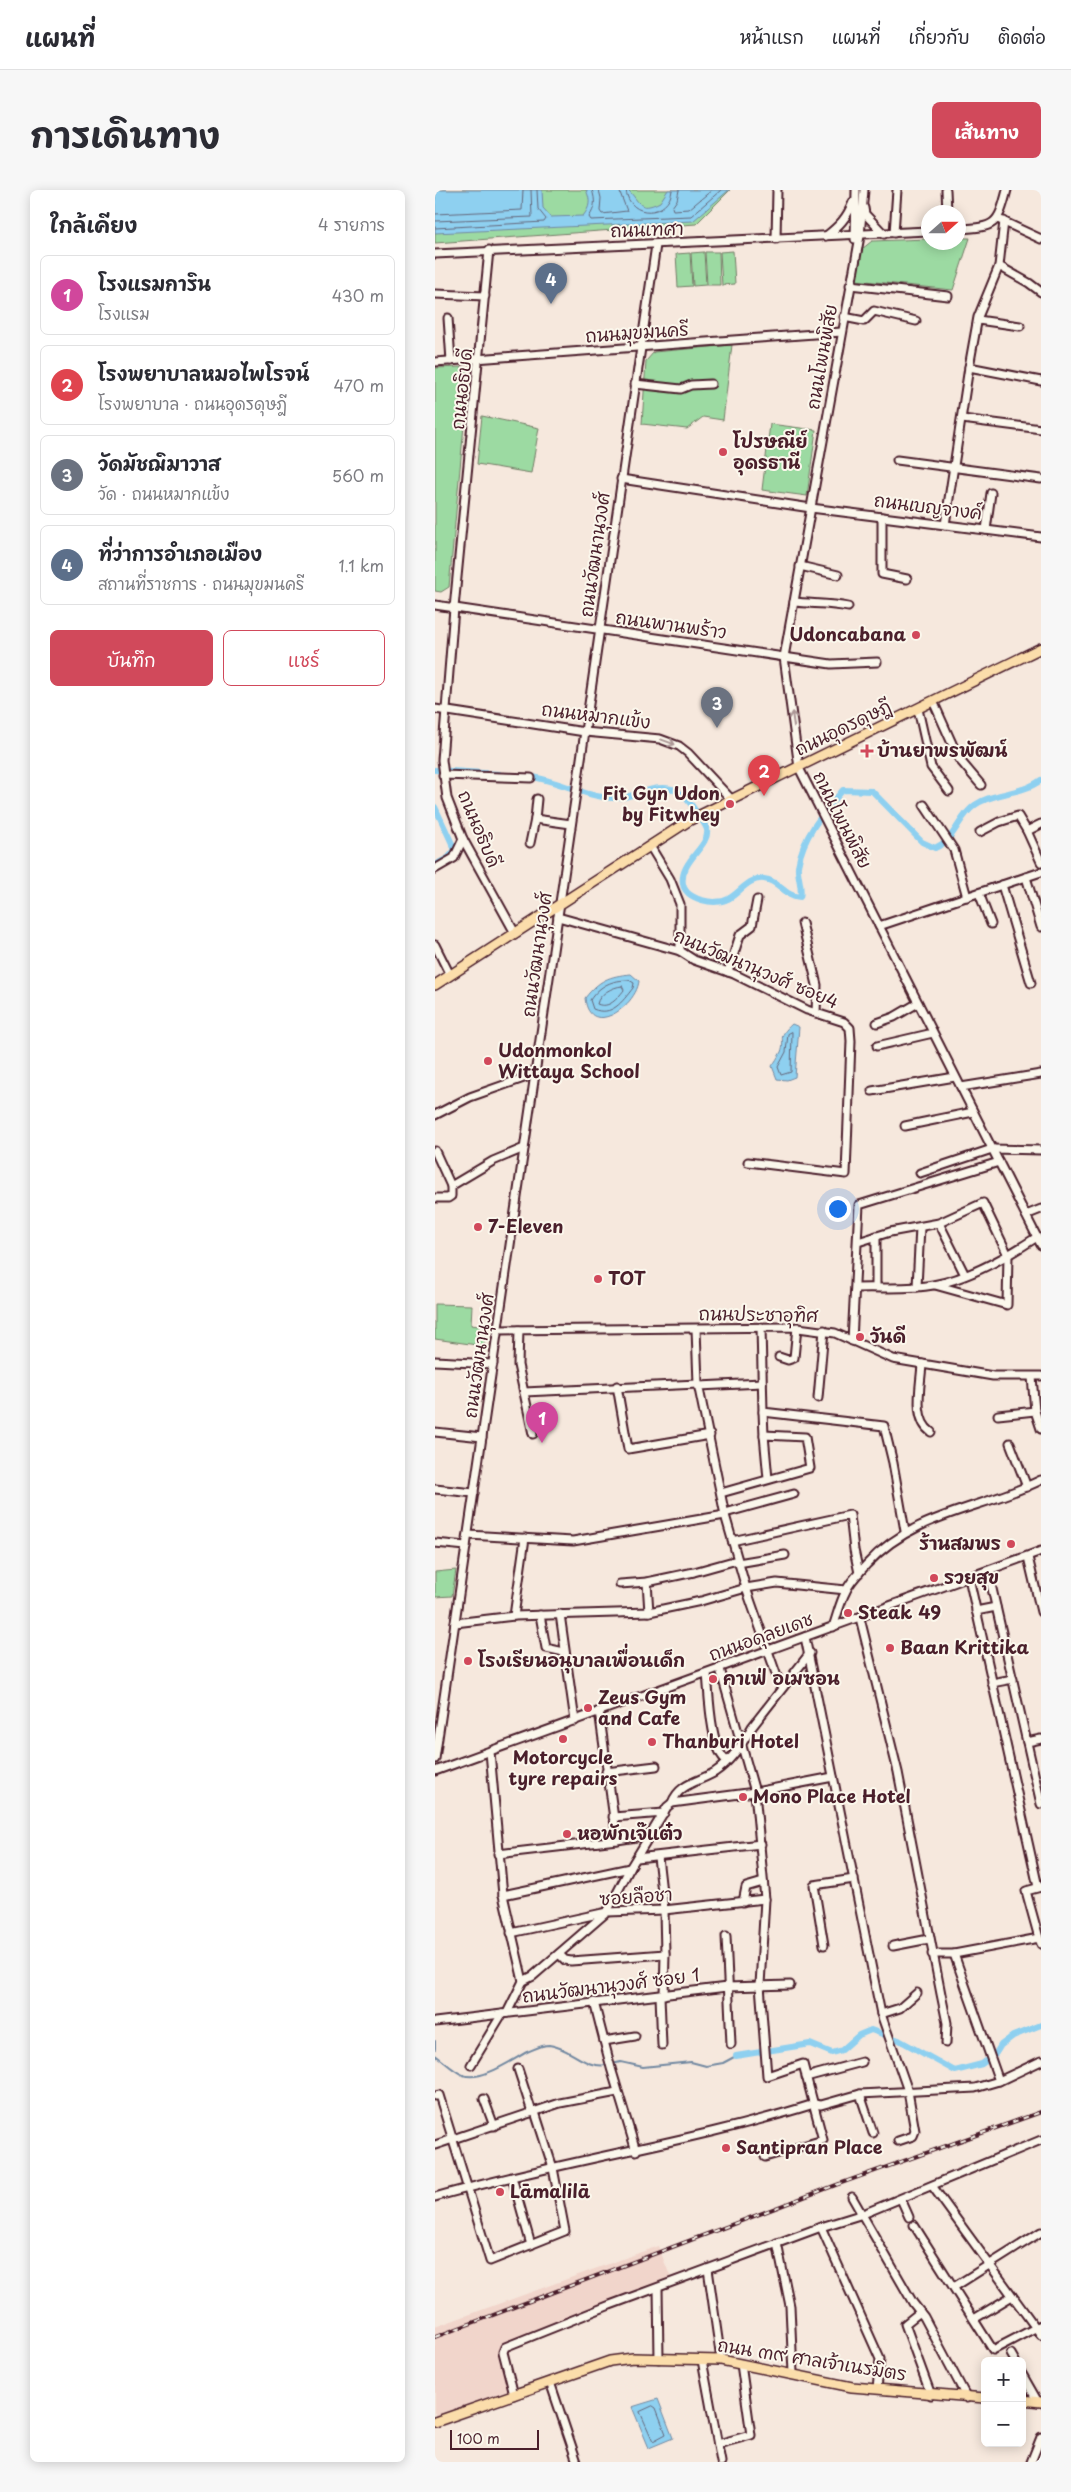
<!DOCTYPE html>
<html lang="th">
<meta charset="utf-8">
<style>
:root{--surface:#fff;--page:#f7f7f7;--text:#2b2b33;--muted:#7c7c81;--line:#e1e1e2;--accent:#d1495b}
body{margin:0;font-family:"Playpen Sans","Playpen Sans Thai",sans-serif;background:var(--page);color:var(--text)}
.controls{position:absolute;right:15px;bottom:15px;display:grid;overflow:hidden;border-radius:8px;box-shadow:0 2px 12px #0003}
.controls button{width:45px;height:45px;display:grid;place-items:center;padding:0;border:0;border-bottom:1px solid var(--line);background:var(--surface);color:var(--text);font:25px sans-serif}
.compass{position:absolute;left:486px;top:15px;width:45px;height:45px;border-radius:50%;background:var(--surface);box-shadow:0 2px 12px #0003;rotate:69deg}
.scale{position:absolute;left:15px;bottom:12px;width:89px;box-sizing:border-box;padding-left:5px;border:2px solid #4a1f2b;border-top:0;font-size:14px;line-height:18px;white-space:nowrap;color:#4a1f2b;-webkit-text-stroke:4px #fbf7ec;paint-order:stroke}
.you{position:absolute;left:402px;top:1018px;width:18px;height:18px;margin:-12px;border:4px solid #fff;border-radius:50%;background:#1a73e8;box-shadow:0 0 0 8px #1a73e833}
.badge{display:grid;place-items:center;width:32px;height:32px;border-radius:50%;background:var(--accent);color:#fff;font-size:16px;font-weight:700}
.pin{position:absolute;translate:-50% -41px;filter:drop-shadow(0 1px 2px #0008)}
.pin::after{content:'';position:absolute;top:26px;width:18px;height:15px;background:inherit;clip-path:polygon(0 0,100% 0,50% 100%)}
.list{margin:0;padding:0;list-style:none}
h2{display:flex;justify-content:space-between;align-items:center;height:65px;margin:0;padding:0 20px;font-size:21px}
h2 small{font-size:16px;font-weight:400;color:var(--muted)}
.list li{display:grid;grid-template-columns:32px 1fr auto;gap:15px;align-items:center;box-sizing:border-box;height:80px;margin:0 10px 10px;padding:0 10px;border:1px solid var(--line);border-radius:8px}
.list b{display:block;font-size:19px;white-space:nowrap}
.list p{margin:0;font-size:16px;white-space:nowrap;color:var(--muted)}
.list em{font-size:16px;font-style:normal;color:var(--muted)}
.actions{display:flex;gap:10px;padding:15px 20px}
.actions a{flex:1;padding:11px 0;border:1px solid var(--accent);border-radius:8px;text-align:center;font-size:18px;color:var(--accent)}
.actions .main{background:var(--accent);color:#fff}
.map{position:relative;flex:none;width:606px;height:2272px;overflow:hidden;border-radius:8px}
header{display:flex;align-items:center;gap:30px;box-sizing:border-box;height:70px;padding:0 25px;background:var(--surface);border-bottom:1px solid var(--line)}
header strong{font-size:24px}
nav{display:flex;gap:28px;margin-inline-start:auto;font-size:18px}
.intro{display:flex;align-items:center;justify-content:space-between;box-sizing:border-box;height:120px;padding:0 30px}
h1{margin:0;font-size:35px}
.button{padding:12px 22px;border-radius:8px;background:var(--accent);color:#fff;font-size:18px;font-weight:700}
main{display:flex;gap:30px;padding:0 30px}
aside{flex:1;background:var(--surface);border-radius:8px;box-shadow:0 2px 12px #0003}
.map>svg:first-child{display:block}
</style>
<header>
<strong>แผนที่</strong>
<nav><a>หน้าแรก</a><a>แผนที่</a><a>เกี่ยวกับ</a><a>ติดต่อ</a></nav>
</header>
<div class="intro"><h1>การเดินทาง</h1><a class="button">เส้นทาง</a></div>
<main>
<aside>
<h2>ใกล้เคียง<small>4 รายการ</small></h2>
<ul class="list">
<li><span class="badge" style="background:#d1479c">1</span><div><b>โรงแรมการิน</b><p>โรงแรม</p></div><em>430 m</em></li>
<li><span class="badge" style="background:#e0444e">2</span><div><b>โรงพยาบาลหมอไพโรจน์</b><p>โรงพยาบาล · ถนนอุดรดุษฎี</p></div><em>470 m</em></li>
<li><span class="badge" style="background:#6b7280">3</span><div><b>วัดมัชฌิมาวาส</b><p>วัด · ถนนหมากแข้ง</p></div><em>560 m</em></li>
<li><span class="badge" style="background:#5c6f8a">4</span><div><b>ที่ว่าการอำเภอเมือง</b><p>สถานที่ราชการ · ถนนมุขมนครี</p></div><em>1.1 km</em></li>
</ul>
<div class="actions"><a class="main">บันทึก</a><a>แชร์</a></div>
</aside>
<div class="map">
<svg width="606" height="2272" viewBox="0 0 606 2272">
<rect width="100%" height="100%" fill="#f6e8dd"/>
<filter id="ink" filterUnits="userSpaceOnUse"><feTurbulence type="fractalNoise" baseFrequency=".02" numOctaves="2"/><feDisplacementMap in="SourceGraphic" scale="10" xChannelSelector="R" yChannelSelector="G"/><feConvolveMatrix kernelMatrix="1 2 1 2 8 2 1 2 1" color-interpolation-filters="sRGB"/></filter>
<g filter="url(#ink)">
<polygon fill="#f1d5cb" points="223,2056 236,2088 65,2155 63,2164 73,2200 69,2204 0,2230 0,2137"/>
<g fill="#9cdaa2" stroke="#737c66">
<polygon points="0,0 295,0 261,34 0,53"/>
<polygon points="524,48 535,48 518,100 421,90 427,59 437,51 493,49 493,52 524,52"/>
<polygon points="298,61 300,94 287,95 285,62"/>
<polygon points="269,62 271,95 258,96 256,63"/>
<polygon points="270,62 284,62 285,95 272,95"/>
<polygon points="255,63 257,96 243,97 241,64"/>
<polygon points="297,155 288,230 268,227 252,239 207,234 211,171 219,162"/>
<polygon points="26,177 31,178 34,182 14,397 6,402 0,401 0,178"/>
<polygon points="47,226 104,238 96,283 42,274"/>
<polygon points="335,234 381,240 372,306 327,300"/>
<polygon points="0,1114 37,1115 36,1135 52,1137 49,1156 0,1149"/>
<polygon points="21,1380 17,1406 0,1407 0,1382"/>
</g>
<g fill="#8ed0f0" stroke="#7389a1">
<path d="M 0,0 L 107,0 L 108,18 L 116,27 L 148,26 C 155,17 156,11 151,0 L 193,0 C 205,11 203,23 225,12 L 233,0 L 294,0 L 258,31 L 0,43 Z"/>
<path d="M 196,784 L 204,791 C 201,817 154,849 150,808 C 164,790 174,786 196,784 Z"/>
<path d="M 357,834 L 364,837 L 360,887 L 352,890 L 342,889 L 337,876 C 340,872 343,867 346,862 C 351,849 341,848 357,834 Z"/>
<polygon points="223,2209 238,2248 214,2258 197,2217"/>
</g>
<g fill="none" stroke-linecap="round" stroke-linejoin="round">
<g stroke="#65667a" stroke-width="1">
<path d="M 157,0 C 161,11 160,18 154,27 L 156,30 L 256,26 L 286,0"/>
<polyline points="164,0 166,8 165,21 167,24 192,21 184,0"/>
<path d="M 191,0 C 194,30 235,27 237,0"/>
<polyline points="244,0 242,10 237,17 238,20 254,19 277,0"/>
<polyline points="0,24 87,20 88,0"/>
<polyline points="0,31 97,27 96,0"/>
<polyline points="0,38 109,32 111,29 103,19 102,0"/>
<path d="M 194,790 L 199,793 L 198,798 C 187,812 177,827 158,819 L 155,810 C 165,795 177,790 194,790 Z"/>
<path d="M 187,796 L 189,800 C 182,809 174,819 162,814 C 164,804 177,797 187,796 Z"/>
<polygon points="357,842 356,882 346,885 343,877 351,862 353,844"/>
<polygon points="218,2216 221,2218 231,2244 218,2251 205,2222"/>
</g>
<g stroke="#7389a1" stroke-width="2">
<polyline points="0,1851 0,1859"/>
<path d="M 0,1865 C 9,1871 18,1881 28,1885 C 46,1892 77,1870 92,1862 C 100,1859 106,1855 114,1855 C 135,1857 149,1879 172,1875"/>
<polyline points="177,1874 186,1872 208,1877 256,1872 271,1876 288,1873 301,1866"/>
</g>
<g stroke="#8ed0f0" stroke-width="6">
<polyline points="0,580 64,584"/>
<path d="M 91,586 C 122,589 151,608 179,608 C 200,609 221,591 242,601 C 250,606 257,615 262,623 C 265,628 271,635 272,640 C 275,656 244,672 248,694 C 251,710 281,716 293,709 C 305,703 313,687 329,689 C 343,690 351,707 365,707 C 368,698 362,686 363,676 C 368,645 389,622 408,600 L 437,601 L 487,652 L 500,658 C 522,648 522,628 540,615 C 558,602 586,605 606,590"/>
<polyline points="0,617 20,660 13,668 0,675"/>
<polyline points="301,1866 375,1854 397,1863 407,1860 424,1845 436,1840 464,1850 520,1881 547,1874 561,1863 566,1855 578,1846 606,1835"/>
</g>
<g stroke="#4a1f2b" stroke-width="11">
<g id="minor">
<polyline points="429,0 425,46 349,467 364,578 606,1055"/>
<polyline points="511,0 512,22"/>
<polyline points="429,18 430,24 449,44"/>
<polyline points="563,29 606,49"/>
<path d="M 524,39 C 560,37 563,36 572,0"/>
<polyline points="459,43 462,0"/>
<path d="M 391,46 C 404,36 412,28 418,12"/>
<polyline points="341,49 342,0"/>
<polyline points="420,49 421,0"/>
<polyline points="54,60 19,418 7,570 12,608 28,649 80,743"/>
<polyline points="0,64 493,41"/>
<polyline points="564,76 569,31"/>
<polyline points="415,95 513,106"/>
<polyline points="0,104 50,106"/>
<polyline points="409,127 429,131 439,121 481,131"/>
<polyline points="13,128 16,171"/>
<polyline points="543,130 585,136"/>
<polyline points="0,172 407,142"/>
<polyline points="534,177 606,191"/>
<polyline points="200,194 246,199 256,195 276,194"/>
<polyline points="527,229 606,239"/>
<polyline points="462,270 606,289"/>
<polyline points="186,289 376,318 606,347"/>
<polyline points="447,327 447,384 472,389"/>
<polyline points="510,335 534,177 543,127 564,76 594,93 606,102"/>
<polyline points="551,340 556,303"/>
<polyline points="365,376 403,385"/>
<path d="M 359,412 C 377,414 396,413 413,417"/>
<polyline points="0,415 396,474 442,472"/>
<polyline points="498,511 524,569 546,595"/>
<polyline points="0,519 150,542 225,549 244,556 253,563 296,609"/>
<polyline points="483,519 496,577 514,601"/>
<polyline points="8,585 96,588"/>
<polyline points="489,615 519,660 532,707"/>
<polyline points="100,629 102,609"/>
<polyline points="606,634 592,641 606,672"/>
<polyline points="545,642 564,632 583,626 592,641"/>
<polyline points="95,653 100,629 136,634"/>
<polyline points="215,656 235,689 245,714 245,761"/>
<polyline points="0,679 19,668 28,649"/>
<polyline points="591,687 606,737"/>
<polyline points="567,695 596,793"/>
<polyline points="544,703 556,734"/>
<polyline points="123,727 245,761 259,770 299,784 372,820 409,832 415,838 416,851 411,984 313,972"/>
<polyline points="367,733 382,795 381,823"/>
<polyline points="444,736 606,682"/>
<polyline points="0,755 15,785"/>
<polyline points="293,782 305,745 317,736 322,710"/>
<polyline points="442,833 459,827 483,813"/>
<polyline points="442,856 498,843"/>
<polyline points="526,897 606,884"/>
<polyline points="437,901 520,887"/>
<polyline points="0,925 35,907 100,884"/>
<polyline points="470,936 538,922"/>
<polyline points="0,961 16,996 58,971 89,958"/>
<polyline points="485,983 557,959 606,960"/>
<polyline points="0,1008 13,1008 16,1006 16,996"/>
<polyline points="591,1025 606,1019"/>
<polyline points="504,1033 530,1085"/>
<polyline points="423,1052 455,1042 504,1033 548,1013 573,1065 572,1115 500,1095"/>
<polyline points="441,1097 441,1046"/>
<polyline points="482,1097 485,1037"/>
<path d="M 422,1098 C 447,1097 473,1100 498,1095 C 533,1089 573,1066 602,1047"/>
<polyline points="326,1137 328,1222 449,1236 458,1273 470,1341"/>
<polyline points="261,1139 263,1194 290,1325 311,1398 345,1495"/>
<polyline points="63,1140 356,1137 400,1143 458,1169 558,1186 606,1186"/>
<polyline points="84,1140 83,1175 98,1244"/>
<polyline points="417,1151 424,1015 564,972"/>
<polyline points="344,1167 353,1170 359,1168 362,1137"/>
<polyline points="0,1171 58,1174"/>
<path d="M 487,1174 C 486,1195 477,1229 496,1242"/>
<polyline points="597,1187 600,1221 606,1239"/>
<polyline points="182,1196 193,1259 275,1245"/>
<polyline points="264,1196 327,1193"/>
<polyline points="89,1202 263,1194"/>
<polyline points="383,1208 389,1140"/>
<polyline points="328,1222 329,1245"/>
<polyline points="563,1225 600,1221"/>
<polyline points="0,1242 47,1247"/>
<polyline points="575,1253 592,1297"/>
<polyline points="0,1299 39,1303"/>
<polyline points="286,1303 375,1278 370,1247 329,1245 333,1289"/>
<polyline points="290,1323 359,1304"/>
<polyline points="33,1345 138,1351 290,1325"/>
<polyline points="297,1351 415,1325 419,1360 424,1383"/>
<polyline points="0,1353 31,1356"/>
<polyline points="593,1367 606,1422"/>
<polyline points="303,1373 350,1365"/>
<polyline points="553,1381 606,1614"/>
<polyline points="534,1388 603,1697"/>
<polyline points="185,1394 212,1392"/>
<polyline points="541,1421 561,1417"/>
<polyline points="214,1422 212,1392 259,1382 302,1370"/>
<polyline points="125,1424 140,1531"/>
<polyline points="105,1425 111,1458 129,1462"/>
<polyline points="79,1426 90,1348"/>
<polyline points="425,1428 463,1582 506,1804 512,1833 511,1853"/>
<polyline points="20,1433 79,1426 214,1422 266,1411 311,1398 342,1393 411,1400"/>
<path d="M 398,1437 C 402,1426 405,1412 411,1401 C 415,1391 425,1382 432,1374 C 480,1322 546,1320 606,1290"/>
<polyline points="370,1447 446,1824 473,1901 480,1941 478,1946 463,1951"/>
<polyline points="285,1479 320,1602 330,1709 325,1795 332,1886 368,1874 388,1950 330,1967"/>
<path d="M 272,1483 C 274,1503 275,1560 292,1571"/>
<polyline points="557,1493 578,1489"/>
<polyline points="164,1521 182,1650 215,1645"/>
<polyline points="592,1552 606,1549"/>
<polyline points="55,1562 68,1705 88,1791 72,1823"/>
<polyline points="0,1569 221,55"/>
<polyline points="0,1581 606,1361"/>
<polyline points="171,1582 221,1576"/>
<path d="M 237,1613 C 244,1593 264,1592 280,1582 C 295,1572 308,1553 317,1537 L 375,1463"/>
<polyline points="178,1627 229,1623"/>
<polyline points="63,1664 182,1650"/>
<polyline points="202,1668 326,1654"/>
<polyline points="68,1705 195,1678"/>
<polyline points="308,1712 311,1697 328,1692"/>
<polyline points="76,1743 172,1722 229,1720 330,1709"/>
<polyline points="291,1746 296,1854"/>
<polyline points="604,1748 591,1701 606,1697"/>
<polyline points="389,1755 379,1695 419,1689"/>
<polyline points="458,1756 494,1749"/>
<polyline points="124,1764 130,1770 136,1771 230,1764 229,1720 223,1667"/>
<polyline points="497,1764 519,1764 604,1748 606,1754"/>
<polyline points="519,1764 564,1891"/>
<polyline points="88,1791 98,1786 172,1722 195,1678 232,1617 237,1613 320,1602 398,1587"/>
<polyline points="229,1805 230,1764"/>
<polyline points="225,1806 227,1855"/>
<polyline points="159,1812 176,1878 201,1961"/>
<polyline points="446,1824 465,1818 482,1803"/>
<polyline points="0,1832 292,1797 355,1795"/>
<polyline points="169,1851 200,1846"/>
<polyline points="36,1875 67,1824"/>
<polyline points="83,1879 97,1922"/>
<polyline points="371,1887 427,1872"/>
<polyline points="425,1904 438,1943"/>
<polyline points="0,1906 4,1905 55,2071 130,2041 118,1978 100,1922"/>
<polyline points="49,1909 59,1936"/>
<polyline points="0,1955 125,1913 182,1902"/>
<polyline points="77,1987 96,2055"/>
<polyline points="498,1997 606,2145"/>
<path d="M 0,2007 C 125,1971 254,1953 379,1914 L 386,1915 L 425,1904 L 540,1898 L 564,1891 L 606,1871"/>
<polyline points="417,2007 478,2113 489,2127 532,2208"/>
<polyline points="466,2009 474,2027"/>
<polyline points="479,2035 558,2160 606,2135"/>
<polyline points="386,2037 445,2169 442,2199"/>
<polyline points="342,2053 355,2116 358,2183"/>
<polyline points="273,2079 286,2170"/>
<polyline points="519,2097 606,2042"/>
<polyline points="223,2098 224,2169"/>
<polyline points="485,2122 470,2134 496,2205"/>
<polyline points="539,2129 577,2106"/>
<polyline points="576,2164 580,2171"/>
<polyline points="267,2170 286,2272"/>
<polyline points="587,2184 603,2212"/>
<polyline points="115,2192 142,2272"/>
<polyline points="79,2205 68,2162 70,2157 175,2115 386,2037 428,2024 606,1950"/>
<polyline points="283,2254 316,2245 306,2174"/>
<polyline points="596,2272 606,2247"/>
</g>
</g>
<g stroke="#4a1f2b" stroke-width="12">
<g id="major">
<polyline points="0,795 255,630 606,458"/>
<polyline points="587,2210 606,2212"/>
<polyline points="0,2232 175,2171 198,2168 286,2170 417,2197 550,2208"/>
</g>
</g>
<use href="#minor" stroke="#fbf7ec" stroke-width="7"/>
<use href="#major" stroke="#fbddab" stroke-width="9"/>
<g stroke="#4a1f2b" stroke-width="4">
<polyline id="rail" points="0,2147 401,1995 606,1922"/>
</g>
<use href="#rail" stroke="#fbf7ec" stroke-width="2" stroke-dasharray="5.5" stroke-linecap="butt"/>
</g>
<defs><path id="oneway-shaft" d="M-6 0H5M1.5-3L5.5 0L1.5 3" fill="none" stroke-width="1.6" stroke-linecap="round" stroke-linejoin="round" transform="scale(1.25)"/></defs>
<g stroke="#ab9695">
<use href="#oneway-shaft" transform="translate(358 529) rotate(-98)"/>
<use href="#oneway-shaft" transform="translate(233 552) rotate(20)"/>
</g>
</g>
<g fill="#d1495b" stroke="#fbf7ec" stroke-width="2">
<circle cx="288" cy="262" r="5"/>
<circle cx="481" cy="445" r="5"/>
<path d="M429.5 553.5h5v5h5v5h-5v5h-5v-5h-5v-5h5z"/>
<circle cx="295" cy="614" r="5"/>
<circle cx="53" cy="871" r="5"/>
<circle cx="43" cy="1037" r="5"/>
<circle cx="163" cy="1089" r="5"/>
<circle cx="425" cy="1147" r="5"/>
<circle cx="576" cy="1354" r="5"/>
<circle cx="499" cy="1388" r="5"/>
<circle cx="413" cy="1423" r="5"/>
<circle cx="455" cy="1458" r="5"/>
<circle cx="33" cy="1471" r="5"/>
<circle cx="278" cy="1489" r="5"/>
<circle cx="153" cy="1518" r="5"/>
<circle cx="128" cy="1549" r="5"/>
<circle cx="217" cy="1552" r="5"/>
<circle cx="308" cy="1607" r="5"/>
<circle cx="132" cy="1644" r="5"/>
<circle cx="291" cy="1958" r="5"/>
<circle cx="65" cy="2002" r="5"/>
</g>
<g text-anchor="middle" stroke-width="4" stroke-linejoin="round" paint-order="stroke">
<g font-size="18" fill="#4a1f2b" stroke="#fbf7ec">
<text transform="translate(212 40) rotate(-2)" y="6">ถนนเทศา</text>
<text transform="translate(202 143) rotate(-4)" y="6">ถนนมุขมนครี</text>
<text transform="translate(387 167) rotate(-80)" y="6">ถนนโพนพิสัย</text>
<text transform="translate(27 199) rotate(-84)" y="6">ถนนอธิบดี</text>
<text transform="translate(493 317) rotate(7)" y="6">ถนนเบญจางค์</text>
<text transform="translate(160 365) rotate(-82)" y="6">ถนนวัฒนานุวงศ์</text>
<text transform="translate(236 435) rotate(8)" y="6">ถนนพานพร้าว</text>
<text transform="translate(161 526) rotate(7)" y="6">ถนนหมากแข้ง</text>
<text transform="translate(408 538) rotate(-26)" y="6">ถนนอุดรดุษฎี</text>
<text transform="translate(407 630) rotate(63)" y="6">ถนนโพนพิสัย</text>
<text transform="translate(44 639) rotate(67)" y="6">ถนนอธิบดี</text>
<text transform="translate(102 765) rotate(-82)" y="6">ถนนวัฒนานุวงศ์</text>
<text transform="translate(321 779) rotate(23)" y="6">ถนนวัฒนานุวงศ์ ซอย4</text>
<text transform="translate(323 1125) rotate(1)" y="6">ถนนประชาอุทิศ</text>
<text transform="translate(44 1166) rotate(-82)" y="6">ถนนวัฒนานุวงศ์</text>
<text transform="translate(326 1447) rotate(-20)" y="6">ถนนอดุลยเดช</text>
<text transform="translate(201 1707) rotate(-4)" y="6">ซอยลือชา</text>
<text transform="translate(176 1796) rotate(-7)" y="6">ถนนวัฒนานุวงศ์ ซอย 1</text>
<text transform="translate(377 2170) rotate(9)" y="6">ถนน ๓๙ ศาลเจ้าเนรมิตร</text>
</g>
<g font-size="18" font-weight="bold" fill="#4a1f2b" stroke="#fbf7ec" text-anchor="start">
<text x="298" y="258">โปรษณีย์<tspan x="298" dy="21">อุดรธานี</tspan></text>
<text x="471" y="451" text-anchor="end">Udoncabana</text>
<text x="442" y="567">บ้านยาพรพัฒน์</text>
<text x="285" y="610" text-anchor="end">Fit Gyn Udon<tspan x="285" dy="21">by Fitwhey</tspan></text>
<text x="63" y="867">Udonmonkol<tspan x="63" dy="21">Wittaya School</tspan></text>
<text x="53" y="1043">7-Eleven</text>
<text x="173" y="1095">TOT</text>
<text x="435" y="1153">วันดี</text>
<text x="566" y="1360" text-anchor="end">ร้านสมพร</text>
<text x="509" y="1394">รวยสุข</text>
<text x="423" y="1429">Steak 49</text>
<text x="465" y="1464">Baan Krittika</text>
<text x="43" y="1477">โรงเรียนอนุบาลเพื่อนเด็ก</text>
<text x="288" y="1495">คาเฟ่ อเมซอน</text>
<text x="163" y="1514">Zeus Gym<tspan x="163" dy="21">and Cafe</tspan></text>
<text x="227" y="1558">Thanburi Hotel</text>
<text x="128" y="1574" text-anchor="middle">Motorcycle<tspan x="128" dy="21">tyre repairs</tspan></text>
<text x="318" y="1613">Mono Place Hotel</text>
<text x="142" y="1650">หอพักเจ๊แต๋ว</text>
<text x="301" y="1964">Santipran Place</text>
<text x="75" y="2008">Lāmalilā</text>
</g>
</g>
</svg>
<div class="controls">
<button>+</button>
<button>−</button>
</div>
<svg class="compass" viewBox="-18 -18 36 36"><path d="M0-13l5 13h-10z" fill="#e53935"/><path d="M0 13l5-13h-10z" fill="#7c7c81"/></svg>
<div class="scale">100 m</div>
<div class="you"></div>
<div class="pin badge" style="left:107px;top:1253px;background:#d1479c">1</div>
<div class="pin badge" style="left:329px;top:606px;background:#e0444e">2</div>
<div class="pin badge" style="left:282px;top:538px;background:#6b7280">3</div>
<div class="pin badge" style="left:116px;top:114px;background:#5c6f8a">4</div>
</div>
</main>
